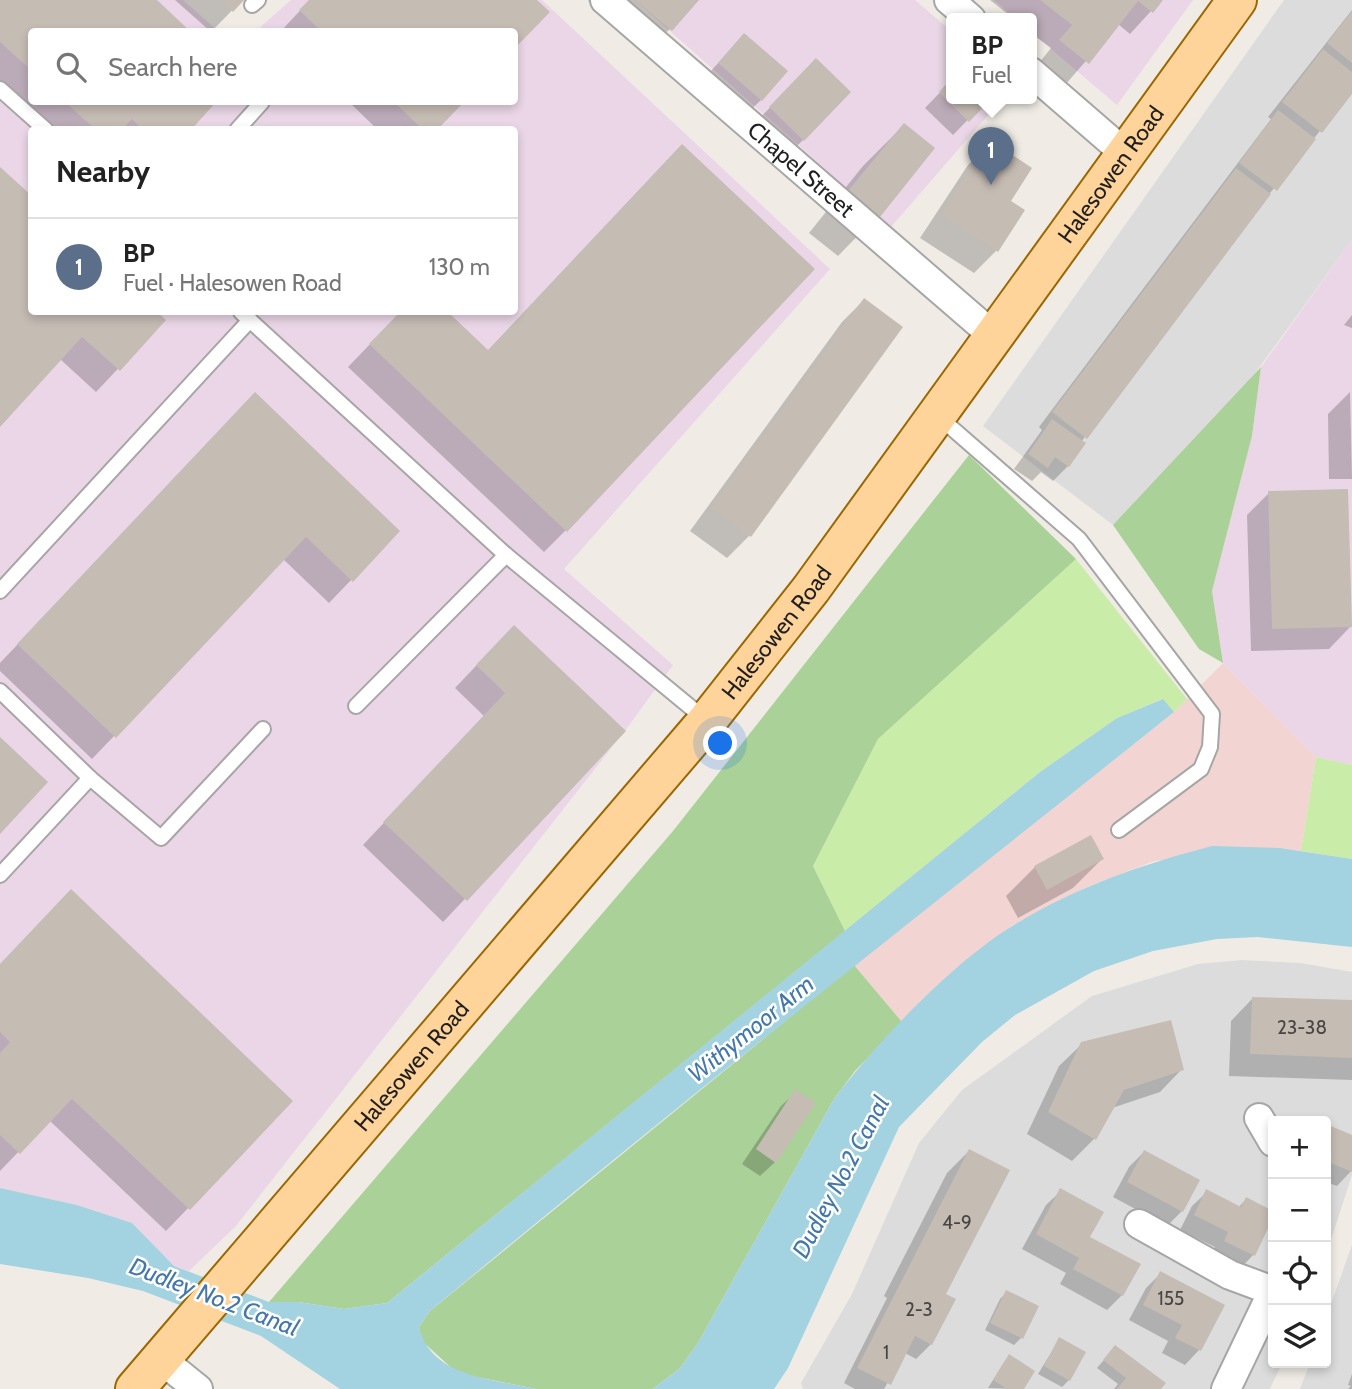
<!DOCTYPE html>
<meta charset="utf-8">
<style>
:root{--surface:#fff;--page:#f6f6f6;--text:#222;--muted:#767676;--line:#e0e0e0;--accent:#ce0000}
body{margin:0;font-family:Cabin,sans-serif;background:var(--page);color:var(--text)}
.controls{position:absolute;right:21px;bottom:21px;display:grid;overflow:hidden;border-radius:7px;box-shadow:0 4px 10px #0003}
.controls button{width:63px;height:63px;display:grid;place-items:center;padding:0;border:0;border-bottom:2px solid var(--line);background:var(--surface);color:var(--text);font:35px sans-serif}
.you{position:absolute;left:721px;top:744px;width:24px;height:24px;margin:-18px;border:5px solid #fff;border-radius:50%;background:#1a73e8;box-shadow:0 0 0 10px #1a73e833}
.badge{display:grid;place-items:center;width:46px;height:46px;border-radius:50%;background:var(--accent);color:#fff;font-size:23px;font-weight:700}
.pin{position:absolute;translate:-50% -58px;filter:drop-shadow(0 2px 4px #0008)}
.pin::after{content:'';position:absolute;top:37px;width:24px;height:21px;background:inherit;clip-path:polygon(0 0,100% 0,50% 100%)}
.popup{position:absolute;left:946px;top:13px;width:91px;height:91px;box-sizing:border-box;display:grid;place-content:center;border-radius:7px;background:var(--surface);filter:drop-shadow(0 2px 5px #0005);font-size:23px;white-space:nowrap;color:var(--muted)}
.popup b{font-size:26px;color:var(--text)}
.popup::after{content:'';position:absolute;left:50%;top:100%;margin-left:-14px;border:14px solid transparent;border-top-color:var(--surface)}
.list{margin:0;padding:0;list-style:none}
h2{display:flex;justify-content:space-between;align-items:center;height:91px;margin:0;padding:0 28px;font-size:30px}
h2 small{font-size:23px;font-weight:400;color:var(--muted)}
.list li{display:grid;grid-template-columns:46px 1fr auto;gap:21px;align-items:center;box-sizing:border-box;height:98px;padding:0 28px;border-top:2px solid var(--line)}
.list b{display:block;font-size:26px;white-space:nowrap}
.list p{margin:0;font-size:23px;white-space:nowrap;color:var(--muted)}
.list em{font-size:23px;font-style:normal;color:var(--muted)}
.icon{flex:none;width:38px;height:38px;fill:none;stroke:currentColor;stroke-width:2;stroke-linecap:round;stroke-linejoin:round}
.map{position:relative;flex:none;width:1352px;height:1389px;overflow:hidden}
.search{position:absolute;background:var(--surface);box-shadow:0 4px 10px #0003;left:28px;top:28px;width:490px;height:77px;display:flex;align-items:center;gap:18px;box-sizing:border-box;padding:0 24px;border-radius:7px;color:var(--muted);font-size:26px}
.panel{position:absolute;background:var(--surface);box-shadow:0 4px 10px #0003;left:28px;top:126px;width:490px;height:189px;border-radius:7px}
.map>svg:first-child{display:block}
</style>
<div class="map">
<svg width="1352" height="1389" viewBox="0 0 1352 1389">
<rect width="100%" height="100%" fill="#f0ece5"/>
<g fill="#dddcdc">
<polygon points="1284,0 1352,0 1352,240 1237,398 1113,525 983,426"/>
<polygon points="1242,960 1301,963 1352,972 1352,1175 1326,1255 1326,1121 1273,1121 1273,1363 1282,1363 1270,1389 803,1389 801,1383 852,1294 919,1143 962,1090 1092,996 1198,964"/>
<polygon points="1352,1245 1352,1389 1300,1389 1310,1363 1326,1363 1326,1318"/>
</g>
<polygon fill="#f2d5d3" points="1223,663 1316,757 1301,851 1280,848 1154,861 1085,888 1013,925 975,953 902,1022 854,965 1174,712"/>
<g fill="#ead6e6" fill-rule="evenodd">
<path d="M 0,0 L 183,0 L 218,31 L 32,32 L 32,102 L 514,102 L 514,32 L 256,31 L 291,0 L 542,0 L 830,269 L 564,569 L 673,665 L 627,728 L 236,1226 L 189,1271 L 174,1266 L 132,1223 L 77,1205 L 0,1188 ZM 32,130 L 514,130 L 514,312 L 32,312 Z"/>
<polygon points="635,0 915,0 951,31 951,99 1002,99 891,227"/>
<polygon points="994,0 1193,0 1117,105 1031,32 1031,19 1016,19"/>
<polygon points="1352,240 1352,765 1316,757 1223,663 1212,591 1252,436 1261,367"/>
</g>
<g fill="#caeca9">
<polygon points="1076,559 1187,699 1174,712 1162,699 1117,718 1040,772 845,931 813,866 878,739"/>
<polygon points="1316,757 1352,765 1352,859 1301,851"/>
</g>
<g fill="#a9d198">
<polygon points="1261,367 1252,436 1212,591 1223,663 1199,649 1113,525"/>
<polygon points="969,455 1076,559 878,739 813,866 845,931 387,1303 344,1309 298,1302 269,1302 673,831"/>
<polygon points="854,965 902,1022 855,1071 834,1099 698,1343 680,1368 653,1389 536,1389 457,1373 422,1341 419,1327 430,1311"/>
</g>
<g fill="#a3d2e0">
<path d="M 1163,699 L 1174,712 C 925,911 674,1107 430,1311 L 419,1327 C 431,1378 494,1379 536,1389 L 340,1389 L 261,1336 L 143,1291 L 88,1278 L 0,1264 L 0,1188 L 77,1205 L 132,1223 L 174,1266 L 269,1302 L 298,1302 L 344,1309 L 387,1303 L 1040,772 L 1117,718 Z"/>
<path d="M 1212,846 L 1280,848 L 1352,859 L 1352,947 L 1257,937 L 1217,939 L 1153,951 L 1094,971 L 1015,1015 L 982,1042 L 899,1127 L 788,1368 L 774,1389 L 653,1389 L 680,1368 L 698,1343 L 834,1099 C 876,1043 954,961 1014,925 C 1076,887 1143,864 1212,846 Z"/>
</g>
<g fill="#0003">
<polygon points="0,0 155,0 32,32 32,102 214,102 188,130 49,130 0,84"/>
<polygon points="175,0 242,0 211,32"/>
<polygon points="310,0 535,0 514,32 280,32"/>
<polygon points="697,0 648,52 588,1 589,0"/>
<polygon points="990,0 1161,0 1130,34 1118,24 1065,85 1039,63 1051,48 1031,33 1031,19 1014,19"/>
<polygon points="1352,10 1352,91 1262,203 1081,442 1068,466 1053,481 1041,472 1032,481 1014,469 1042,430 1039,427 1271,119 1268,117"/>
<polygon points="744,35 761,100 738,122 697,86"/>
<polygon points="951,81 951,99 988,99 953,135 925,108"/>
<polygon points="794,83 803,140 781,162 748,130"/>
<polygon points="349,102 462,102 435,130 378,130"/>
<polygon points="904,125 878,215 838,256 809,233 863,166"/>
<polygon points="990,143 1009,202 996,251 974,273 920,238 968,165"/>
<polygon points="0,169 32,312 155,312 164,320 96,392 60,359 0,424"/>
<polygon points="864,300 749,536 727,558 690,531 842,322"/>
<polygon points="401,312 445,312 487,352 566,530 544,552 348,367"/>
<polygon points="1352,315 1352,328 1344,325"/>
<polygon points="1350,392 1352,479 1329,479 1328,414"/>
<polygon points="233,417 398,531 329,603 283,559 92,759 0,671 0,663"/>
<polygon points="1269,493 1351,626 1329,649 1251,651 1247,515"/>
<polygon points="492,649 624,731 443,922 363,845 484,716 455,688"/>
<polygon points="1102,859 1073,888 1018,918 1006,896 1035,867"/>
<polygon points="0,965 291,1101 166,1231 49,1120 0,1171"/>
<polygon points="1253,998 1352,1002 1352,1080 1229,1076 1231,1021"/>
<polygon points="1082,1044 1182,1069 1160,1092 1112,1108 1094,1139 1072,1161 1027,1134 1059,1066"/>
<polygon points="796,1092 775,1162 760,1176 742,1164 781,1106"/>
<polygon points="1303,1117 1314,1121 1299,1121"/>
<polygon points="1326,1126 1352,1137 1352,1170 1337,1186 1326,1182"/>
<polygon points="969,1151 944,1293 931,1344 916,1359 905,1353 884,1389 855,1389 844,1383 887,1298 884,1296 947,1173"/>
<polygon points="1144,1152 1182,1211 1167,1226 1113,1197 1129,1167"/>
<polygon points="1061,1191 1122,1295 1107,1310 1060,1284 1066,1273 1022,1249 1046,1205"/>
<polygon points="1207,1192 1239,1207 1246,1199 1273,1213 1253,1255 1239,1270 1210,1256 1215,1247 1180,1230 1192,1206"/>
<polygon points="1161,1273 1223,1306 1199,1350 1185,1365 1162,1353 1168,1341 1129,1320 1146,1288"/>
<polygon points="1007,1292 1037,1307 1021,1338 1014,1345 985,1330 1000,1299"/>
<polygon points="1059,1340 1069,1380 1062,1387 1038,1374"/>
<polygon points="1115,1347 1159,1389 1114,1389 1118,1384 1097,1368"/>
<polygon points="1010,1357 1022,1389 988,1388 1003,1364"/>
<polygon points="1352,1374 1352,1389 1348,1389 1351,1386 1348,1385"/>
</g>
<g fill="#c5bcb4">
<polygon points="0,0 157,0 191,32 32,32 32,71 0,42"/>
<polygon points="221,0 244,0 233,12"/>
<polygon points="309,0 537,0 550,12 514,49 514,32 322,32 299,10"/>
<polygon points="635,0 699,0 672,31"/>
<polygon points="1040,0 1163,0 1153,13 1138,1 1089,64 1059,40 1072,25"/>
<polygon points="1352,11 1352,63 1327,43"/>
<polygon points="744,33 788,71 762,101 718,63"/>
<polygon points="1323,49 1352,72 1352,94 1322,133 1282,102"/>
<polygon points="816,58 851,92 804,141 769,107"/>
<polygon points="951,79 951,99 991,99 969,122 939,92"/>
<polygon points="65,102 216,102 191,130 143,130 132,119 122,130 96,130"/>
<polygon points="394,102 464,102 437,130 423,130"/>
<polygon points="1278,110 1316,139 1277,191 1239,163"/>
<polygon points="904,123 935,148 880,217 848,191"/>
<polygon points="990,140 1032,168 1011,201 1025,210 998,252 941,215"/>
<polygon points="682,144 815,269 567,532 369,344 400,312 448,312 488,350"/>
<polygon points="0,167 32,196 32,312 157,312 166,320 120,371 82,337 0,427"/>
<polygon points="1236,168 1271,194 1087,439 1052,412"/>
<polygon points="864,298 903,327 751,537 711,508"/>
<polygon points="255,392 400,531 353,582 306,537 116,738 17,644"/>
<polygon points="1052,419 1086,443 1069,467 1055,457 1048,468 1028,454"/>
<polygon points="1348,489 1352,627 1272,629 1268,491"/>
<polygon points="514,625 626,731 467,901 383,822 505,693 476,665"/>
<polygon points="0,737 48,782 0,834"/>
<polygon points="1091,835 1104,859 1047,890 1034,866"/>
<polygon points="71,889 293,1101 190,1210 72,1099 20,1154 0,1135 0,1053 10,1042 0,1032 0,964"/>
<polygon points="1252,997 1352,1000 1352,1058 1250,1054"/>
<polygon points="1171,1020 1184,1070 1124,1090 1096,1140 1048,1112 1081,1042"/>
<polygon points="795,1089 816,1103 776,1163 756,1149"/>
<polygon points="1326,1124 1352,1135 1352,1172 1326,1161"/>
<polygon points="969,1149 1010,1170 946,1294 956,1299 932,1345 915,1336 891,1385 857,1368"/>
<polygon points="1144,1150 1200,1180 1183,1212 1127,1182"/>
<polygon points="1060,1188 1104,1212 1090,1237 1141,1264 1123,1296 1073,1269 1079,1258 1036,1234"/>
<polygon points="1206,1189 1241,1207 1246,1197 1273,1211 1273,1218 1255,1256 1224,1241 1228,1232 1194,1215"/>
<polygon points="1160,1271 1225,1305 1201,1351 1175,1338 1182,1325 1143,1305"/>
<polygon points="1006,1290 1039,1306 1023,1339 990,1323"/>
<polygon points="1059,1337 1086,1352 1070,1381 1044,1366"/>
<polygon points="1115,1345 1166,1383 1161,1389 1117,1389 1126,1378 1103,1360"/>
<polygon points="1009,1354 1035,1371 1024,1389 1007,1389 993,1380"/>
</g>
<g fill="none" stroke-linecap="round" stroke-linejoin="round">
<g stroke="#a6a6a6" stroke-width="18">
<g id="lane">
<polyline points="252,5 258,0"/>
<polyline points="0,89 46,130"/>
<polyline points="237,130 262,102"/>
<polyline points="241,312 506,555 706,720"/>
<polyline points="938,416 1079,539 1212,714 1210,747 1201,769 1119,830"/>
<polyline points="0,591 250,320"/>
<polyline points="0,691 90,778 161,838 263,729"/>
<polyline points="356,706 506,555"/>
<polyline points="0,875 90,778"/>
</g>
</g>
<g stroke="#a6a6a6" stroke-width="32">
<g id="street">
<path id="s1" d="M 605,0 L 996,338"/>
<polyline points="949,0 971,19"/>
<polyline points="1031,72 1128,156"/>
<polyline points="1259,1118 1273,1142"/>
<polyline points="1139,1224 1230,1275 1273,1291 1226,1389"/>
<polyline points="162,1360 198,1389"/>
</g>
</g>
<g stroke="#9a6700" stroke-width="42">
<g id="primary">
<path id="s2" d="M 135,1389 L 707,721 L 811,589 L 1237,0"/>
</g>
</g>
<use href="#lane" stroke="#fff" stroke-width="14"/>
<use href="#street" stroke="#fff" stroke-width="28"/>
<use href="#primary" stroke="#ffd49b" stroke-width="38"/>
</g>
<g text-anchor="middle" stroke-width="5" stroke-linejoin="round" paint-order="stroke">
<g font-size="19" fill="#484644">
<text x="1302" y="1034">23-38</text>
<text x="957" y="1229">4-9</text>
<text x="1171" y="1305">155</text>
<text x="919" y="1316">2-3</text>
<text x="886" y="1359">1</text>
</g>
<g font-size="23" fill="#1f1f1f" stroke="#fff">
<text dy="8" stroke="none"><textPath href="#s1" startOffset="259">Chapel Street</textPath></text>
<text dy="8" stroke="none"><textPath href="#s2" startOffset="1559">Halesowen Road</textPath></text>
<text dy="8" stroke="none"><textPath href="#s2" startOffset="992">Halesowen Road</textPath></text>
<text dy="8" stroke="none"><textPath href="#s2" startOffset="425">Halesowen Road</textPath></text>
</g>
<g font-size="24" font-style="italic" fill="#4478ab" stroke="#fff">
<text transform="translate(751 1029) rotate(-39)" y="8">Withymoor Arm</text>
<text transform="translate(841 1177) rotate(-62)" y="8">Dudley No.2 Canal</text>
<text transform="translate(214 1297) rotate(21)" y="8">Dudley No.2 Canal</text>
</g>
</g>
</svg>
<div class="controls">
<button>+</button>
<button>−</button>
<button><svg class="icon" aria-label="locate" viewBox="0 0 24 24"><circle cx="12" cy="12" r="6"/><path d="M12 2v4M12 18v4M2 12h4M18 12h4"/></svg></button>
<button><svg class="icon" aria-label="layers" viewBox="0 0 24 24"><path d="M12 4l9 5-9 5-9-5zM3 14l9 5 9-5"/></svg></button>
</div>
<div class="you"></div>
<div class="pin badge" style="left:991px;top:185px;background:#5c6f8a">1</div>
<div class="popup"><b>BP</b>Fuel</div>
<div class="search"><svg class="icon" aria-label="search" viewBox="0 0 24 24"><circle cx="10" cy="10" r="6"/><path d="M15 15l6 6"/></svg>Search here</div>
<section class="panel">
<h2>Nearby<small></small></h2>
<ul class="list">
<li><span class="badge" style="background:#5c6f8a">1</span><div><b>BP</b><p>Fuel · Halesowen Road</p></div><em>130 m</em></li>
</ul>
</section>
</div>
